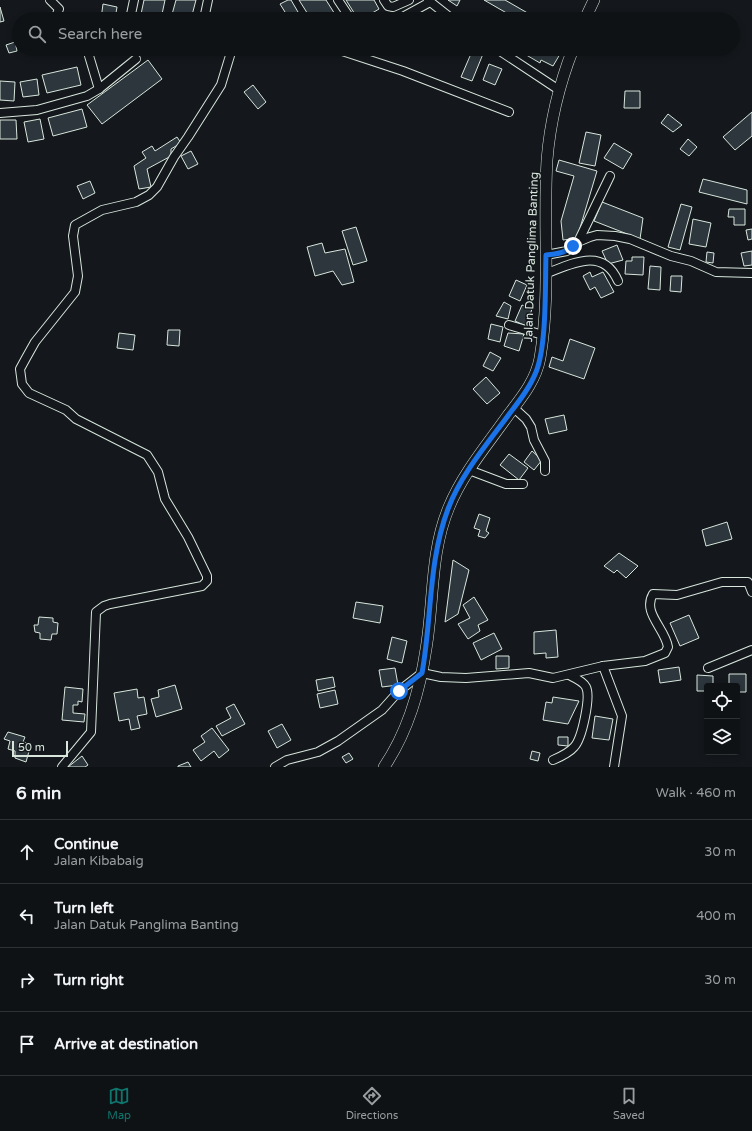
<!DOCTYPE html>
<meta charset="utf-8">
<style>
:root{--surface:#0f1215;--page:#1d2022;--text:#f1f3f6;--muted:#9b9ea0;--line:#2f3234;--accent:#0f766e}
body{margin:0;font-family:"Varela Round",sans-serif;background:var(--page);color:var(--text)}
.controls{position:absolute;right:12px;bottom:12px;display:grid;overflow:hidden;border-radius:4px;box-shadow:0 2px 6px #0003}
.controls button{width:36px;height:36px;display:grid;place-items:center;padding:0;border:0;border-bottom:1px solid var(--line);background:var(--surface);color:var(--text);font:20px sans-serif}
.scale{position:absolute;left:12px;bottom:10px;width:56px;box-sizing:border-box;padding-left:4px;border:2px solid #d8e6dc;border-top:0;font-size:11px;line-height:14px;white-space:nowrap;color:#d8e6dc;-webkit-text-stroke:3px #14181c;paint-order:stroke}
.stop{position:absolute;width:12px;height:12px;margin:-9px;border:3px solid #1a73e8;border-radius:50%;background:#fff}
.stop.end{background:#1a73e8;border-color:#fff;box-shadow:0 1px 4px #0008}
.list{margin:0;padding:0;list-style:none}
h2{display:flex;justify-content:space-between;align-items:center;height:52px;margin:0;padding:0 16px;font-size:17px}
h2 small{font-size:13px;font-weight:400;color:var(--muted)}
.list li{display:grid;grid-template-columns:26px 1fr auto;gap:12px;align-items:center;box-sizing:border-box;height:64px;padding:0 16px;border-top:1px solid var(--line)}
.list b{display:block;font-size:15px;white-space:nowrap}
.list p{margin:0;font-size:13px;white-space:nowrap;color:var(--muted)}
.list em{font-size:13px;font-style:normal;color:var(--muted)}
.icon{flex:none;width:22px;height:22px;fill:none;stroke:currentColor;stroke-width:2;stroke-linecap:round;stroke-linejoin:round}
.map{position:relative;flex:none;width:752px;height:767px;overflow:hidden}
.search{position:absolute;background:var(--surface);box-shadow:0 2px 6px #0003;left:12px;right:12px;top:12px;height:44px;display:flex;align-items:center;gap:10px;box-sizing:border-box;padding:0 14px;border-radius:22px;color:var(--muted);font-size:15px}
.sheet{height:308px;background:var(--surface)}
nav{display:flex;justify-content:space-around;align-items:center;box-sizing:border-box;height:56px;border-top:1px solid var(--line);background:var(--surface);font-size:11px;color:var(--muted)}
nav a{display:grid;justify-items:center;gap:2px}
nav .on{color:var(--accent)}
.map>svg:first-child{display:block}
</style>
<div class="map">
<svg width="752" height="767" viewBox="0 0 752 767">
<rect width="100%" height="100%" fill="#14181c"/>
<g fill="#2c363c" stroke="#d8e6dc">
<polygon points="144,0 165,0 161,19 140,19"/>
<polygon points="176,0 196,0 191,19 171,18"/>
<polygon points="288,0 291,0 298,12 284,19 281,14 285,12 280,4"/>
<polygon points="299,0 326,0 338,19 311,19"/>
<polygon points="346,0 374,0 379,9 362,19 358,19"/>
<polygon points="448,0 460,0 457,6"/>
<polygon points="484,0 505,0 538,19 517,19"/>
<polygon points="103,4 117,7 115,19 101,19"/>
<polygon points="0,7 4,21 0,22"/>
<polygon points="15,42 17,51 9,53 6,45"/>
<polygon points="473,49 485,49 472,81 461,77"/>
<polygon points="516,49 563,49 553,66 541,60 540,63"/>
<polygon points="682,49 699,49 683,52"/>
<polygon points="148,60 162,79 102,124 87,105"/>
<polygon points="489,64 502,69 495,85 483,80"/>
<polygon points="77,67 81,85 47,93 42,75"/>
<polygon points="37,79 39,95 23,97 20,82"/>
<polygon points="0,81 15,82 14,101 0,100"/>
<polygon points="253,85 266,102 258,109 244,92"/>
<polygon points="625,91 640,91 640,108 624,108"/>
<polygon points="82,109 87,127 53,136 48,118"/>
<polygon points="752,112 752,136 735,150 723,137"/>
<polygon points="668,114 682,125 673,132 661,123"/>
<polygon points="40,119 44,139 28,142 24,122"/>
<polygon points="0,120 16,120 17,139 0,139"/>
<polygon points="586,132 601,135 595,166 579,163"/>
<polygon points="177,137 181,143 171,149 171,156 147,169 151,187 139,189 134,166 146,158 142,152 152,146 155,151"/>
<polygon points="688,139 697,147 689,156 680,149"/>
<polygon points="614,143 632,154 623,169 604,158"/>
<polygon points="191,151 198,164 188,169 181,156"/>
<polygon points="559,160 597,171 577,238 563,240 561,221 574,176 556,171"/>
<polygon points="703,179 747,190 747,204 699,192"/>
<polygon points="90,181 95,193 83,199 77,186"/>
<polygon points="602,202 643,218 640,239 594,221"/>
<polygon points="681,204 692,207 680,250 668,247"/>
<polygon points="729,209 745,209 745,225 734,225 734,217 728,217"/>
<polygon points="693,219 711,223 706,247 689,244"/>
<polygon points="356,227 367,261 353,265 342,231"/>
<polygon points="752,229 752,239 748,240 746,230"/>
<polygon points="322,243 325,253 345,249 354,282 342,285 333,271 315,276 307,247"/>
<polygon points="617,245 623,260 608,264 602,251"/>
<polygon points="752,251 752,265 744,266 741,253"/>
<polygon points="707,252 714,253 713,263 706,262"/>
<polygon points="632,257 644,257 643,275 625,274 626,261 632,261"/>
<polygon points="650,266 661,267 660,290 648,289"/>
<polygon points="590,272 592,277 603,272 614,292 601,298 595,287 590,290 583,276"/>
<polygon points="671,276 682,276 681,292 670,291"/>
<polygon points="516,280 527,285 520,301 509,296"/>
<polygon points="504,302 511,306 508,319 496,316"/>
<polygon points="522,305 532,309 526,326 515,321"/>
<polygon points="491,324 503,327 500,342 488,339"/>
<polygon points="168,330 180,330 179,346 167,345"/>
<polygon points="119,333 135,335 133,350 117,348"/>
<polygon points="508,333 524,334 519,351 504,346"/>
<polygon points="570,339 595,348 584,379 549,367 552,357 563,361"/>
<polygon points="490,352 501,358 493,371 483,366"/>
<polygon points="486,377 500,393 487,404 473,389"/>
<polygon points="564,415 567,430 549,434 545,419"/>
<polygon points="532,451 542,460 534,470 524,462"/>
<polygon points="509,454 528,468 519,480 500,465"/>
<polygon points="479,514 490,518 486,531 489,533 485,538 478,536 480,530 474,528"/>
<polygon points="727,522 732,539 706,546 702,530"/>
<polygon points="619,553 638,566 626,578 617,570 614,573 604,566"/>
<polygon points="453,560 469,570 458,614 445,622"/>
<polygon points="474,597 488,620 478,625 480,631 468,639 458,624 470,618 463,605"/>
<polygon points="356,602 383,606 380,623 353,618"/>
<polygon points="689,615 699,638 680,646 670,623"/>
<polygon points="39,617 53,618 53,622 58,623 57,634 52,634 51,640 40,639 40,633 35,632 34,625 38,625"/>
<polygon points="556,630 558,657 546,658 546,653 534,654 534,632"/>
<polygon points="494,633 502,649 481,660 473,643"/>
<polygon points="392,637 407,641 402,663 387,659"/>
<polygon points="496,656 509,656 509,668 496,669"/>
<polygon points="679,667 681,680 660,683 658,670"/>
<polygon points="395,668 398,685 382,687 379,670"/>
<polygon points="729,674 746,674 746,692 737,692 737,686 729,686"/>
<polygon points="697,675 713,676 713,686 707,686 707,691 697,691"/>
<polygon points="333,677 335,687 318,691 316,680"/>
<polygon points="175,685 182,709 156,717 151,699 159,697 158,690"/>
<polygon points="65,687 83,689 82,702 78,701 78,705 73,705 73,713 85,714 84,722 62,720"/>
<polygon points="137,689 138,698 144,697 147,714 137,716 140,728 131,730 129,719 119,721 114,693"/>
<polygon points="335,690 338,704 320,708 317,694"/>
<polygon points="553,697 579,701 568,724 543,720 546,702 552,703"/>
<polygon points="234,704 245,724 222,736 216,726 231,718 226,708"/>
<polygon points="595,716 613,719 609,740 592,738"/>
<polygon points="282,724 291,740 277,748 268,731"/>
<polygon points="212,728 229,750 219,758 214,751 201,761 193,750 205,742 201,736"/>
<polygon points="8,732 25,737 23,742 31,744 26,762 15,758 15,751 8,749 10,741 4,739"/>
<polygon points="558,737 568,737 568,746 558,745"/>
<polygon points="532,751 540,753 538,761 530,759"/>
<polygon points="349,753 353,759 346,763 342,757"/>
<polygon points="82,756 88,765 85,767 68,767"/>
<polygon points="188,762 191,767 178,767 178,766"/>
</g>
<g fill="none" stroke-linecap="round" stroke-linejoin="round">
<g stroke="#d8e6dc" stroke-width="10">
<g id="minor">
<polyline points="50,0 59,9 55,19"/>
<polyline points="338,0 348,15"/>
<polyline points="384,0 388,6 393,7 409,0"/>
<polyline points="428,0 452,19"/>
<polyline points="130,19 134,0"/>
<polyline points="204,19 208,0"/>
<polyline points="399,19 430,2"/>
<polyline points="87,49 99,89"/>
<polyline points="336,49 403,71 509,112"/>
<polyline points="497,49 559,90"/>
<polyline points="0,113 37,110 87,96 99,89 136,59"/>
<polyline points="578,242 610,176"/>
<polyline points="546,255 567,251 578,242 590,237 597,235 615,236 630,239 671,256 691,261 716,272 752,273"/>
<path d="M 545,274 C 571,264 603,246 618,281"/>
<polyline points="509,325 543,335"/>
<polyline points="514,408 526,419 531,427 534,440 545,461 545,471"/>
<polyline points="469,470 506,484 523,484"/>
<polyline points="603,666 622,716 614,767"/>
<polyline points="708,668 752,650"/>
<path d="M 553,760 C 560,757 569,753 574,747 C 582,739 591,697 586,687 C 583,681 575,678 569,675"/>
<polyline points="62,767 91,732 96,612 104,606 110,604 202,586 207,581 207,576 188,537 165,499 158,472 147,455 76,419 66,410 29,393 22,384 20,369 26,358 35,342 75,292 78,276 73,236 75,225 102,210 136,202 149,195 157,187 174,157 188,137 221,85 232,49"/>
<path d="M 275,767 L 287,760 L 318,752 L 338,741 L 382,710 L 399,691 L 422,673 L 441,677 L 466,678 L 529,673 L 553,678 L 603,666 L 645,661 L 665,653 L 668,647 C 665,628 642,613 653,594 L 677,595 L 722,582 L 748,582 L 752,592"/>
</g>
</g>
<g stroke="#d8e6dc" stroke-width="12">
<g id="major">
<polyline points="585,19 594,0"/>
<path d="M 384,767 C 407,733 420,690 426,649 C 434,602 430,552 449,507 C 463,473 488,444 509,414 C 522,397 536,380 540,358 C 551,293 543,226 547,160 C 550,122 559,85 573,49"/>
</g>
</g>
<use href="#minor" stroke="#14181c" stroke-width="8"/>
<use href="#major" stroke="#14181c" stroke-width="11"/>
</g>
<g fill="none" stroke-linecap="round" stroke-linejoin="round">
<path stroke="#1a73e8" stroke-width="5" d="M 399,691 L 422,673 C 432,619 428,562 448,509 C 461,474 488,443 510,413 C 520,400 530,387 536,372 C 547,345 545,285 546,255 C 557,254 565,253 573,246"/>
</g>
<g text-anchor="middle" stroke-width="3" stroke-linejoin="round" paint-order="stroke">
<g font-size="12" fill="#d8e6dc" stroke="#14181c">
<text transform="translate(531 257) rotate(-88)" y="4">Jalan Datuk Panglima Banting</text>
</g>
</g>
</svg>
<div class="controls">
<button><svg class="icon" aria-label="locate" viewBox="0 0 24 24"><circle cx="12" cy="12" r="6"/><path d="M12 2v4M12 18v4M2 12h4M18 12h4"/></svg></button>
<button><svg class="icon" aria-label="layers" viewBox="0 0 24 24"><path d="M12 4l9 5-9 5-9-5zM3 14l9 5 9-5"/></svg></button>
</div>
<div class="scale">50 m</div>
<div class="stop" style="left:399px;top:691px"></div>
<div class="stop end" style="left:573px;top:246px"></div>
<div class="search"><svg class="icon" aria-label="search" viewBox="0 0 24 24"><circle cx="10" cy="10" r="6"/><path d="M15 15l6 6"/></svg>Search here</div>
</div>
<section class="sheet">
<h2>6 min<small>Walk · 460 m</small></h2>
<ul class="list">
<li><svg class="icon" aria-label="ahead" viewBox="0 0 24 24"><path d="M12 20V5M6 11l6-6 6 6"/></svg><div><b>Continue</b><p>Jalan Kibabaig</p></div><em>30 m</em></li>
<li><svg class="icon" aria-label="left" viewBox="0 0 24 24"><path d="M17 20v-9H6M10 6l-5 5 5 5"/></svg><div><b>Turn left</b><p>Jalan Datuk Panglima Banting</p></div><em>400 m</em></li>
<li><svg class="icon" aria-label="right" viewBox="0 0 24 24"><path d="M7 20v-9h11M14 6l5 5-5 5"/></svg><div><b>Turn right</b></div><em>30 m</em></li>
<li><svg class="icon" aria-label="arrive" viewBox="0 0 24 24"><path d="M6 21V4h12l-3 4 3 4H6"/></svg><div><b>Arrive at destination</b></div></li>
</ul>
</section>
<nav>
<a class="on"><svg class="icon" aria-label="map" viewBox="0 0 24 24"><path d="M3 6l6-2 6 2 6-2v14l-6 2-6-2-6 2zM9 4v14M15 6v14"/></svg>Map</a>
<a><svg class="icon" aria-label="directions" viewBox="0 0 24 24"><path d="M12 3l9 9-9 9-9-9zM9 14v-3h6M13 9l2 2-2 2"/></svg>Directions</a>
<a><svg class="icon" aria-label="saved" viewBox="0 0 24 24"><path d="M7 4h10v16l-5-4-5 4z"/></svg>Saved</a>
</nav>
